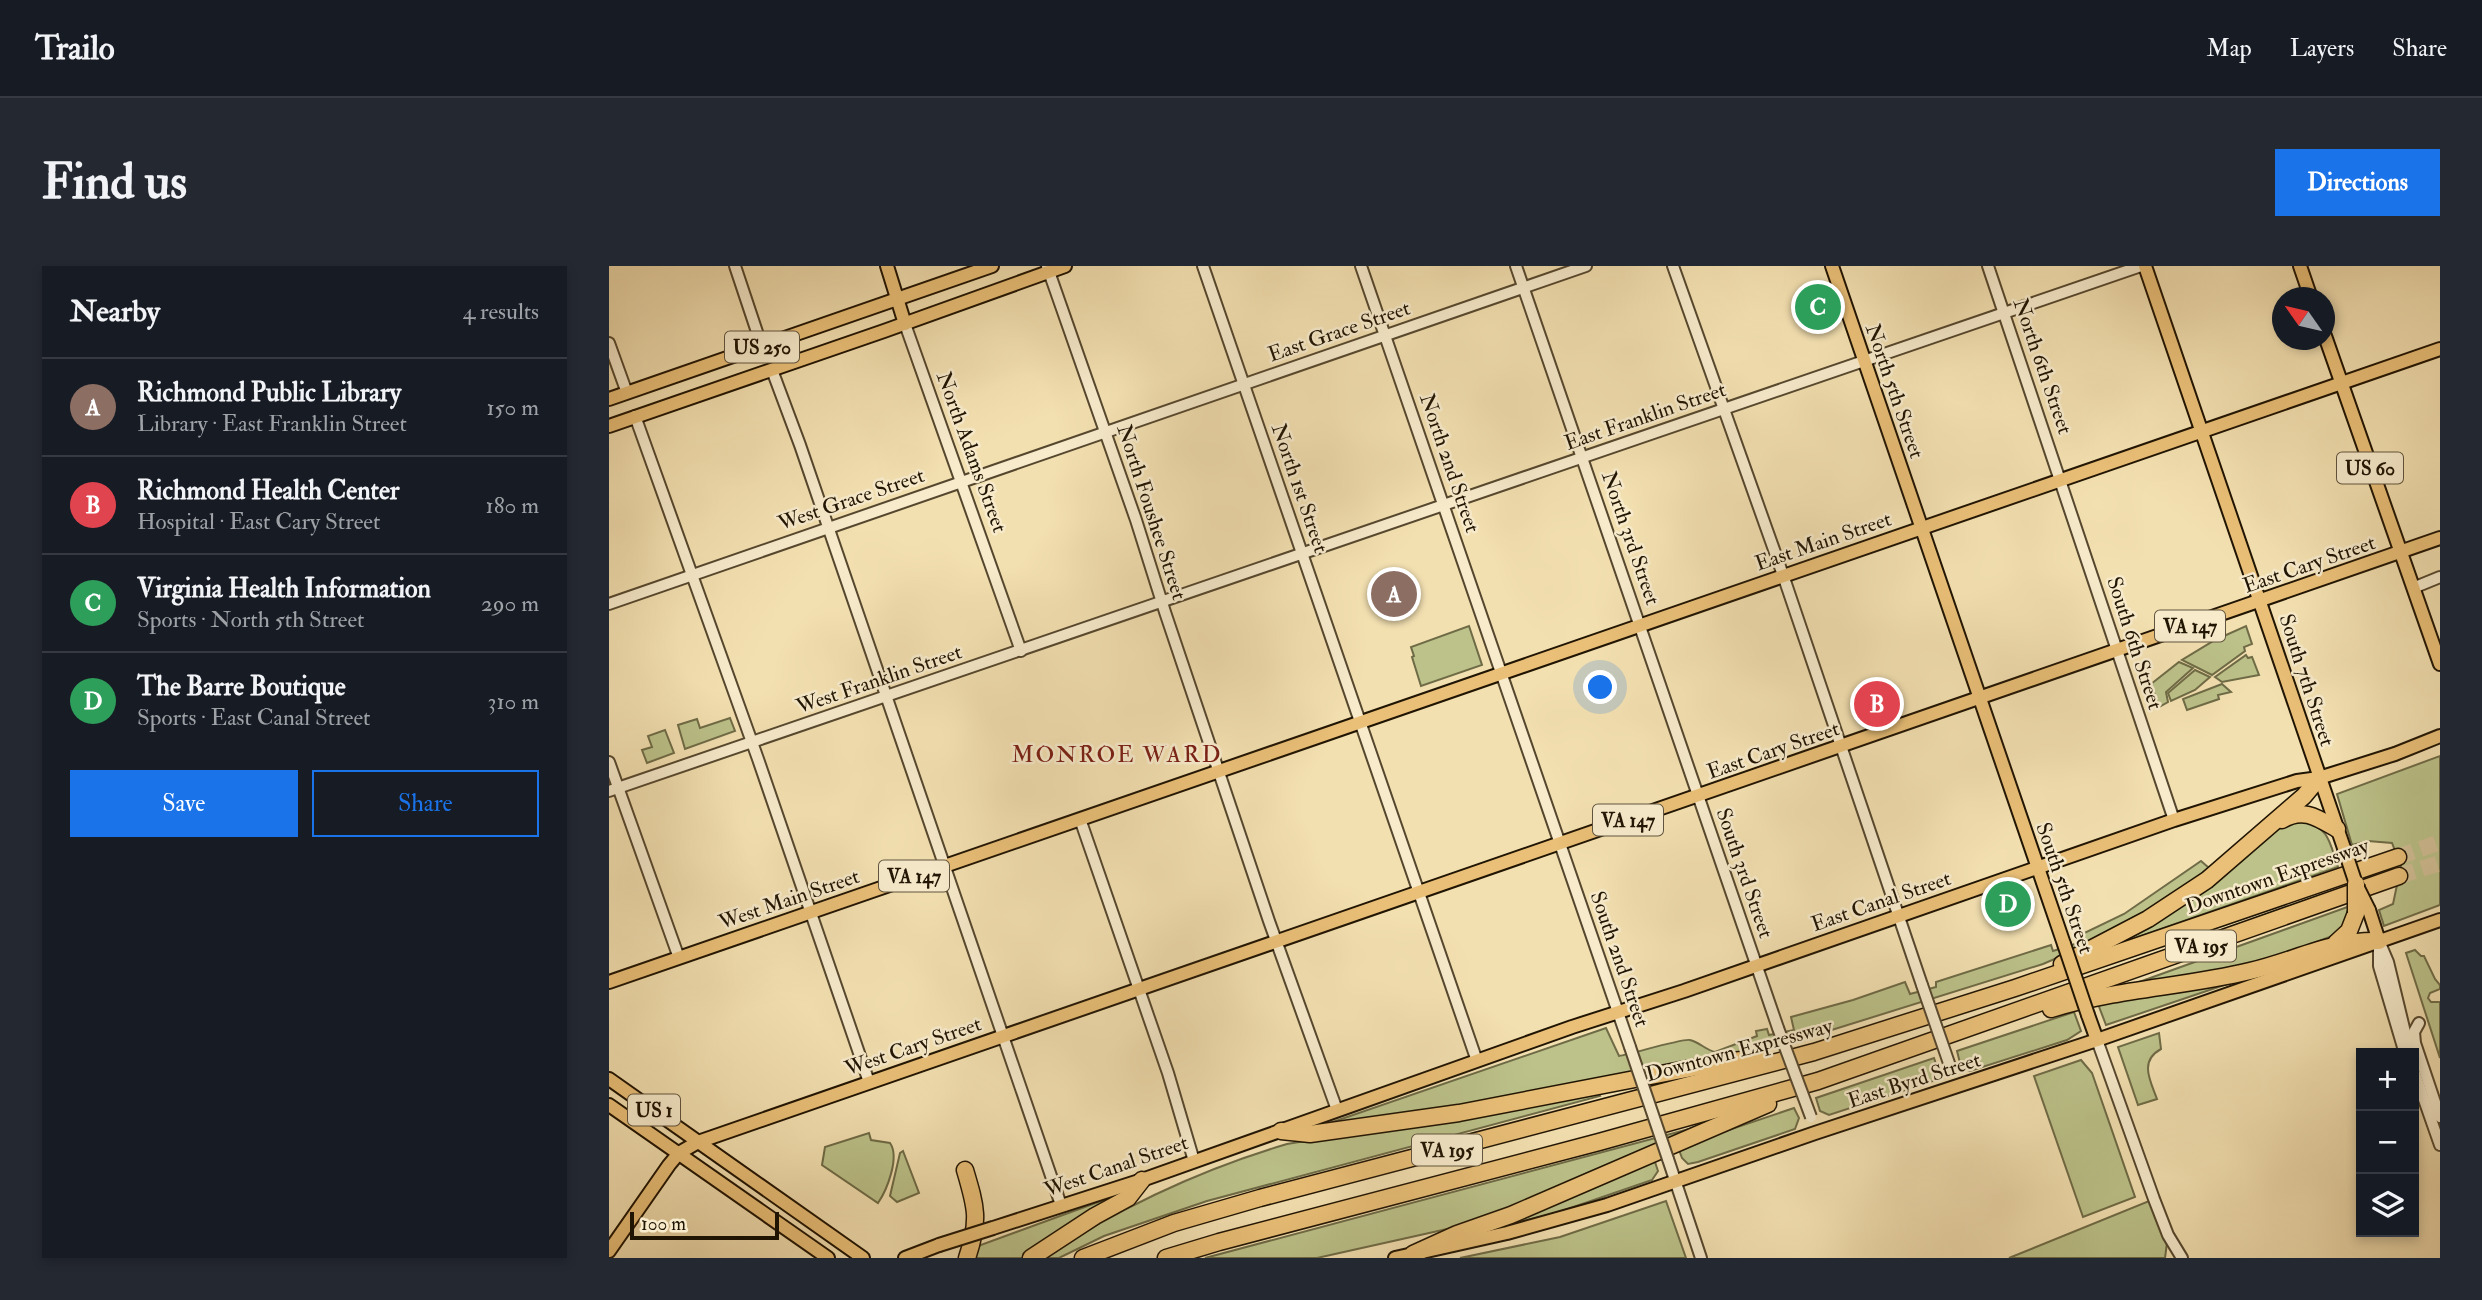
<!DOCTYPE html>
<meta charset="utf-8">
<style>
:root{--surface:#171b24;--page:#242831;--text:#f1f3f6;--muted:#9ea1a6;--line:#363941;--accent:#1a73e8}
body{margin:0;font-family:"IM FELL Double Pica",serif;background:var(--page);color:var(--text)}
.controls{position:absolute;right:21px;bottom:21px;display:grid;overflow:hidden;border-radius:0px;box-shadow:0 4px 10px #0003}
.controls button{width:63px;height:63px;display:grid;place-items:center;padding:0;border:0;border-bottom:2px solid var(--line);background:var(--surface);color:var(--text);font:35px sans-serif}
.compass{position:absolute;left:1663px;top:21px;width:63px;height:63px;border-radius:50%;background:var(--surface);box-shadow:0 4px 10px #0003;rotate:304deg}
.scale{position:absolute;left:21px;bottom:18px;width:149px;box-sizing:border-box;padding-left:7px;border:4px solid #201403;border-top:0;font-size:19px;line-height:24px;white-space:nowrap;color:#201403;-webkit-text-stroke:5px #f7ebcc;paint-order:stroke}
.you{position:absolute;left:992px;top:422px;width:24px;height:24px;margin:-18px;border:5px solid #fff;border-radius:50%;background:#1a73e8;box-shadow:0 0 0 10px #1a73e833}
.badge{display:grid;place-items:center;width:46px;height:46px;border-radius:50%;background:var(--accent);color:#fff;font-size:23px;font-weight:700}
.pin{position:absolute;translate:-50% -50%;border:4px solid #fff;box-shadow:0 2px 7px #0006}
.list{margin:0;padding:0;list-style:none}
h2{display:flex;justify-content:space-between;align-items:center;height:91px;margin:0;padding:0 28px;font-size:30px}
h2 small{font-size:23px;font-weight:400;color:var(--muted)}
.list li{display:grid;grid-template-columns:46px 1fr auto;gap:21px;align-items:center;box-sizing:border-box;height:98px;padding:0 28px;border-top:2px solid var(--line)}
.list b{display:block;font-size:26px;white-space:nowrap}
.list p{margin:0;font-size:23px;white-space:nowrap;color:var(--muted)}
.list em{font-size:23px;font-style:normal;color:var(--muted)}
.actions{display:flex;gap:14px;padding:21px 28px}
.actions a{flex:1;padding:16px 0;border:2px solid var(--accent);border-radius:0px;text-align:center;font-size:24px;color:var(--accent)}
.actions .main{background:var(--accent);color:#fff}
.icon{flex:none;width:38px;height:38px;fill:none;stroke:currentColor;stroke-width:2;stroke-linecap:round;stroke-linejoin:round}
.map{position:relative;flex:none;width:1831px;height:992px;overflow:hidden;border-radius:0px}
header{display:flex;align-items:center;gap:42px;box-sizing:border-box;height:98px;padding:0 35px;background:var(--surface);border-bottom:2px solid var(--line)}
header strong{font-size:33px}
nav{display:flex;gap:38px;margin-inline-start:auto;font-size:24px}
.intro{display:flex;align-items:center;justify-content:space-between;box-sizing:border-box;height:168px;padding:0 42px}
h1{margin:0;font-size:49px}
.button{padding:18px 32px;border-radius:0px;background:var(--accent);color:#fff;font-size:24px;font-weight:700}
main{display:flex;gap:42px;padding:0 42px}
aside{flex:1;background:var(--surface);border-radius:0px;box-shadow:0 4px 10px #0003}
.map>svg:first-child{display:block}
</style>
<header>
<strong>Trailo</strong>
<nav><a>Map</a><a>Layers</a><a>Share</a></nav>
</header>
<div class="intro"><h1>Find us</h1><a class="button">Directions</a></div>
<main>
<aside>
<h2>Nearby<small>4 results</small></h2>
<ul class="list">
<li><span class="badge" style="background:#8d6e63">A</span><div><b>Richmond Public Library</b><p>Library · East Franklin Street</p></div><em>150 m</em></li>
<li><span class="badge" style="background:#e0444e">B</span><div><b>Richmond Health Center</b><p>Hospital · East Cary Street</p></div><em>180 m</em></li>
<li><span class="badge" style="background:#2e9e5b">C</span><div><b>Virginia Health Information</b><p>Sports · North 5th Street</p></div><em>290 m</em></li>
<li><span class="badge" style="background:#2e9e5b">D</span><div><b>The Barre Boutique</b><p>Sports · East Canal Street</p></div><em>310 m</em></li>
</ul>
<div class="actions"><a class="main">Save</a><a>Share</a></div>
</aside>
<div class="map">
<svg width="1831" height="992" viewBox="0 0 1831 992">
<rect width="100%" height="100%" fill="#f3e0b1"/>
<filter id="stains"><feTurbulence type="fractalNoise" baseFrequency=".00286" numOctaves="4"/><feColorMatrix values="0 0 0 0 .2 0 0 0 0 .09 0 0 0 0 .02 0 0 0 .5 -.17"/></filter>
<radialGradient id="worn" r=".72"><stop offset=".6" stop-color="#630" stop-opacity="0"/><stop offset="1" stop-color="#630" stop-opacity=".3"/></radialGradient>
<g fill="#bcc28a" stroke="#6e6b46" stroke-width="2">
<polygon points="860,360 873,399 812,420 803,391 805,390 802,381"/>
<polygon points="1637,360 1643,378 1635,381 1636,385 1603,409 1573,394 1606,374"/>
<polygon points="1637,389 1639,392 1643,391 1650,409 1613,416 1606,411"/>
<polygon points="1570,396 1584,402 1557,426 1559,436 1550,441 1542,418"/>
<polygon points="1586,404 1601,411 1586,424 1562,435 1559,427"/>
<polygon points="1613,418 1622,426 1609,429 1610,433 1578,444 1574,433"/>
<polygon points="121,452 126,465 76,483 69,459 88,453 91,462"/>
<polygon points="56,464 65,487 38,497 33,484 43,481 39,470"/>
<polygon points="1831,490 1831,639 1775,660 1770,644 1784,638 1792,600 1783,577 1759,575 1743,579 1728,528"/>
<path d="M 1693,552 C 1722,566 1719,572 1729,601 L 1486,686 L 1669,561 Z"/>
<path d="M 1592,595 L 1600,602 L 1558,634 L 1492,673 L 1434,698 L 1213,767 L 1145,785 L 842,842 L 712,860 L 997,762 L 1010,790 C 1023,788 1074,772 1081,774 C 1090,776 1097,784 1106,786 L 1148,770 L 1147,765 L 1158,763 L 1160,769 L 1185,764 L 1182,751 L 1244,734 L 1296,716 L 1301,728 L 1327,721 L 1327,716 L 1442,679 L 1444,685 L 1469,677 L 1467,671 L 1515,648 Z"/>
<polygon points="1741,640 1738,656 1726,669 1646,699 1519,720"/>
<polygon points="1806,684 1812,690 1815,690 1826,713 1831,719 1831,723 1821,727 1819,732 1822,736 1831,736 1831,792 1797,687"/>
<polygon points="1642,710 1497,759 1489,738"/>
<polygon points="1465,746 1472,765 1458,774 1361,805 1352,801 1348,785"/>
<path d="M 1550,767 L 1552,783 C 1530,795 1541,814 1548,833 L 1529,839 L 1509,781 Z"/>
<polygon points="1325,792 1329,804 1324,815 1220,849 1211,845 1207,832"/>
<polygon points="1472,794 1483,807 1526,931 1474,951 1425,810"/>
<path d="M 989,827 L 991,830 L 598,935 L 495,970 L 450,992 L 433,992 C 510,942 590,904 678,878 Z"/>
<polygon points="1185,842 1190,852 1186,863 1089,896 1079,898 1073,892 1069,881"/>
<polygon points="1099,858 865,957 708,992 596,992"/>
<path d="M 260,867 L 262,874 L 281,877 C 291,891 278,924 269,937 L 213,899 L 216,881 Z"/>
<polygon points="294,885 310,927 288,936 281,930 291,887"/>
<polygon points="1045,893 1049,905 1043,914 947,947 889,961"/>
<polygon points="514,927 417,992 365,992 369,980"/>
<polygon points="1545,933 1559,969 1556,992 1400,992"/>
<polygon points="1057,935 1077,992 851,992 951,971"/>
</g>
<g fill="none" stroke-linecap="round" stroke-linejoin="round">
<g stroke="#d3c197" stroke-width="16" stroke-dasharray="16 8" stroke-linecap="butt">
<polyline points="1789,591 1831,576"/>
<polyline points="1790,610 1831,597"/>
</g>
<g stroke="#55472e" stroke-width="14">
<g id="minor">
<polyline points="126,0 153,81"/>
<polyline points="438,0 527,254 556,346 660,655 728,844"/>
<polyline points="594,0 868,795"/>
<polyline points="752,0 1021,781"/>
<polyline points="907,0 1169,762"/>
<polyline points="1064,0 1174,309 1313,719"/>
<polyline points="1379,0 1565,554"/>
<polyline points="296,58 412,385"/>
<polyline points="0,77 18,127"/>
<polyline points="163,104 191,179 452,939"/>
<polyline points="26,150 149,493 260,816"/>
<polyline points="1804,322 1831,311"/>
<polyline points="0,338 977,0"/>
<polyline points="0,496 70,692"/>
<polyline points="0,525 1532,0"/>
<polyline points="471,553 559,807 585,895"/>
<polyline points="1770,675 1779,696 1801,787"/>
<polyline points="1770,681 1770,700 1794,781"/>
<polyline points="1810,757 1805,766 1806,777 1831,851"/>
<polyline points="1488,774 1545,933 1559,969 1573,992"/>
<polyline points="1805,805 1831,879"/>
<polyline points="1059,893 1092,992"/>
</g>
</g>
<g stroke="#201403" stroke-width="16">
<g id="major">
<polyline points="278,0 296,58"/>
<polyline points="1223,0 1455,678"/>
<polyline points="1536,0 1735,582"/>
<polyline points="1691,0 1702,32"/>
<polyline points="1716,70 1831,398"/>
<polyline points="0,133 383,0"/>
<polyline points="0,160 275,65 456,0"/>
<polyline points="1760,644 1770,675"/>
<polyline points="0,716 1831,83"/>
<polyline points="1479,749 1488,774"/>
<polyline points="0,813 254,992"/>
<polyline points="0,839 219,992"/>
<polyline points="384,962 533,914 963,761 1075,725 1565,554 1688,515 1710,512 1786,488 1831,470"/>
<polyline points="0,985 60,899 70,887 89,876 1831,272"/>
<polyline points="296,992 330,979"/>
<polyline points="786,992 898,967 998,939 1206,867 1488,774 1831,654"/>
</g>
</g>
<g stroke="#201403" stroke-width="19">
<g id="highway">
<path d="M 1673,554 C 1694,541 1709,552 1728,563"/>
<polyline points="1727,677 1740,665 1747,647"/>
<polyline points="1453,698 1539,653 1598,614 1695,530 1710,512"/>
<path d="M 1442,743 C 1507,723 1575,721 1641,705 C 1685,695 1724,673 1770,675"/>
<polyline points="672,865 701,868 850,847 1114,796 1151,792"/>
<path d="M 356,904 C 367,941 371,954 358,992"/>
<polyline points="804,988 848,968 902,949 1159,838"/>
<polyline points="422,992 486,950 519,932 533,914"/>
<polyline points="474,992 565,957 651,932 1205,786 1406,722 1789,591"/>
<polyline points="557,992 610,976 990,876 1209,815 1790,610"/>
</g>
</g>
<use href="#minor" stroke="#f7ebcc" stroke-width="10"/>
<use href="#major" stroke="#eac078" stroke-width="12"/>
<use href="#highway" stroke="#eac078" stroke-width="16"/>
<g stroke="#55472e" stroke-width="14" stroke-linecap="butt">
<g id="minor-bridge">
<polyline points="1313,719 1342,803"/>
<polyline points="1169,762 1202,851"/>
<polyline points="1021,781 1059,893"/>
</g>
</g>
<g stroke="#201403" stroke-width="16" stroke-linecap="butt">
<g id="major-bridge">
<polyline points="1735,582 1747,618 1760,644"/>
<polyline points="1455,678 1479,749"/>
<polyline points="330,979 384,962"/>
</g>
</g>
<g stroke="#201403" stroke-width="19" stroke-linecap="butt">
<polyline id="highway-bridge" points="1747,618 1747,647"/>
</g>
<use href="#minor-bridge" stroke="#f7ebcc" stroke-width="10"/>
<use href="#major-bridge" stroke="#eac078" stroke-width="12"/>
<use href="#highway-bridge" stroke="#eac078" stroke-width="16"/>
</g>
<g text-anchor="middle" stroke-width="5" stroke-linejoin="round" paint-order="stroke">
<g fill="#f7ebcc" stroke="#60543f" stroke-width="2">
<rect x="116" y="65.5" width="74" height="31" rx="5"/>
<rect x="1728" y="186.5" width="66" height="31" rx="5"/>
<rect x="1546" y="344.5" width="70" height="31" rx="5"/>
<rect x="984" y="538.5" width="70" height="31" rx="5"/>
<rect x="270" y="594.5" width="70" height="31" rx="5"/>
<rect x="1557" y="664.5" width="70" height="31" rx="5"/>
<rect x="19" y="828.5" width="52" height="31" rx="5"/>
<rect x="803" y="868.5" width="70" height="31" rx="5"/>
</g>
<g font-size="19" font-weight="bold" fill="#201403">
<text x="153" y="88">US 250</text>
<text x="1761" y="209">US 60</text>
<text x="1581" y="367">VA 147</text>
<text x="1019" y="561">VA 147</text>
<text x="305" y="617">VA 147</text>
<text x="1592" y="687">VA 195</text>
<text x="45" y="851">US 1</text>
<text x="838" y="891">VA 195</text>
</g>
<g font-size="21" fill="#201403" stroke="#f7ebcc">
<text transform="translate(730 65) rotate(-19)" y="7">East Grace Street</text>
<text transform="translate(1434 100) rotate(71)" y="7">North 6th Street</text>
<text transform="translate(1286 125) rotate(71)" y="7">North 5th Street</text>
<text transform="translate(1036 150) rotate(-19)" y="7">East Franklin Street</text>
<text transform="translate(363 186) rotate(70)" y="7">North Adams Street</text>
<text transform="translate(841 197) rotate(71)" y="7">North 2nd Street</text>
<text transform="translate(691 222) rotate(71)" y="7">North 1st Street</text>
<text transform="translate(242 233) rotate(-19)" y="7">West Grace Street</text>
<text transform="translate(543 246) rotate(72)" y="7">North Foushee Street</text>
<text transform="translate(1022 272) rotate(71)" y="7">North 3rd Street</text>
<text transform="translate(1214 275) rotate(-19)" y="7">East Main Street</text>
<text transform="translate(1700 298) rotate(-19)" y="7">East Cary Street</text>
<text transform="translate(1526 377) rotate(72)" y="7">South 6th Street</text>
<text transform="translate(270 413) rotate(-19)" y="7">West Franklin Street</text>
<text transform="translate(1698 414) rotate(72)" y="7">South 7th Street</text>
<text transform="translate(1164 484) rotate(-19)" y="7">East Cary Street</text>
<text transform="translate(1136 607) rotate(71)" y="7">South 3rd Street</text>
<text transform="translate(1668 610) rotate(-19)" y="7">Downtown Expressway</text>
<text transform="translate(1456 622) rotate(71)" y="7">South 5th Street</text>
<text transform="translate(180 633) rotate(-19)" y="7">West Main Street</text>
<text transform="translate(1272 635) rotate(-19)" y="7">East Canal Street</text>
<text transform="translate(1011 693) rotate(71)" y="7">South 2nd Street</text>
<text transform="translate(304 780) rotate(-19)" y="7">West Cary Street</text>
<text transform="translate(1130 784) rotate(-15)" y="7">Downtown Expressway</text>
<text transform="translate(1305 814) rotate(-18)" y="7">East Byrd Street</text>
<text transform="translate(507 900) rotate(-19)" y="7">West Canal Street</text>
</g>
<g font-size="23" letter-spacing="2" fill="#7a1f14" stroke="#f7ebcc">
<text x="508" y="496">MONROE WARD</text>
</g>
</g>
<rect width="100%" height="100%" filter="url(#stains)"/>
<rect width="100%" height="100%" fill="url(#worn)"/>
</svg>
<div class="controls">
<button>+</button>
<button>−</button>
<button><svg class="icon" aria-label="layers" viewBox="0 0 24 24"><path d="M12 4l9 5-9 5-9-5zM3 14l9 5 9-5"/></svg></button>
</div>
<svg class="compass" viewBox="-18 -18 36 36"><path d="M0-13l5 13h-10z" fill="#e53935"/><path d="M0 13l5-13h-10z" fill="#9ea1a6"/></svg>
<div class="scale">100 m</div>
<div class="you"></div>
<div class="pin badge" style="left:785px;top:328px;background:#8d6e63">A</div>
<div class="pin badge" style="left:1268px;top:438px;background:#e0444e">B</div>
<div class="pin badge" style="left:1209px;top:41px;background:#2e9e5b">C</div>
<div class="pin badge" style="left:1399px;top:638px;background:#2e9e5b">D</div>
</div>
</main>
